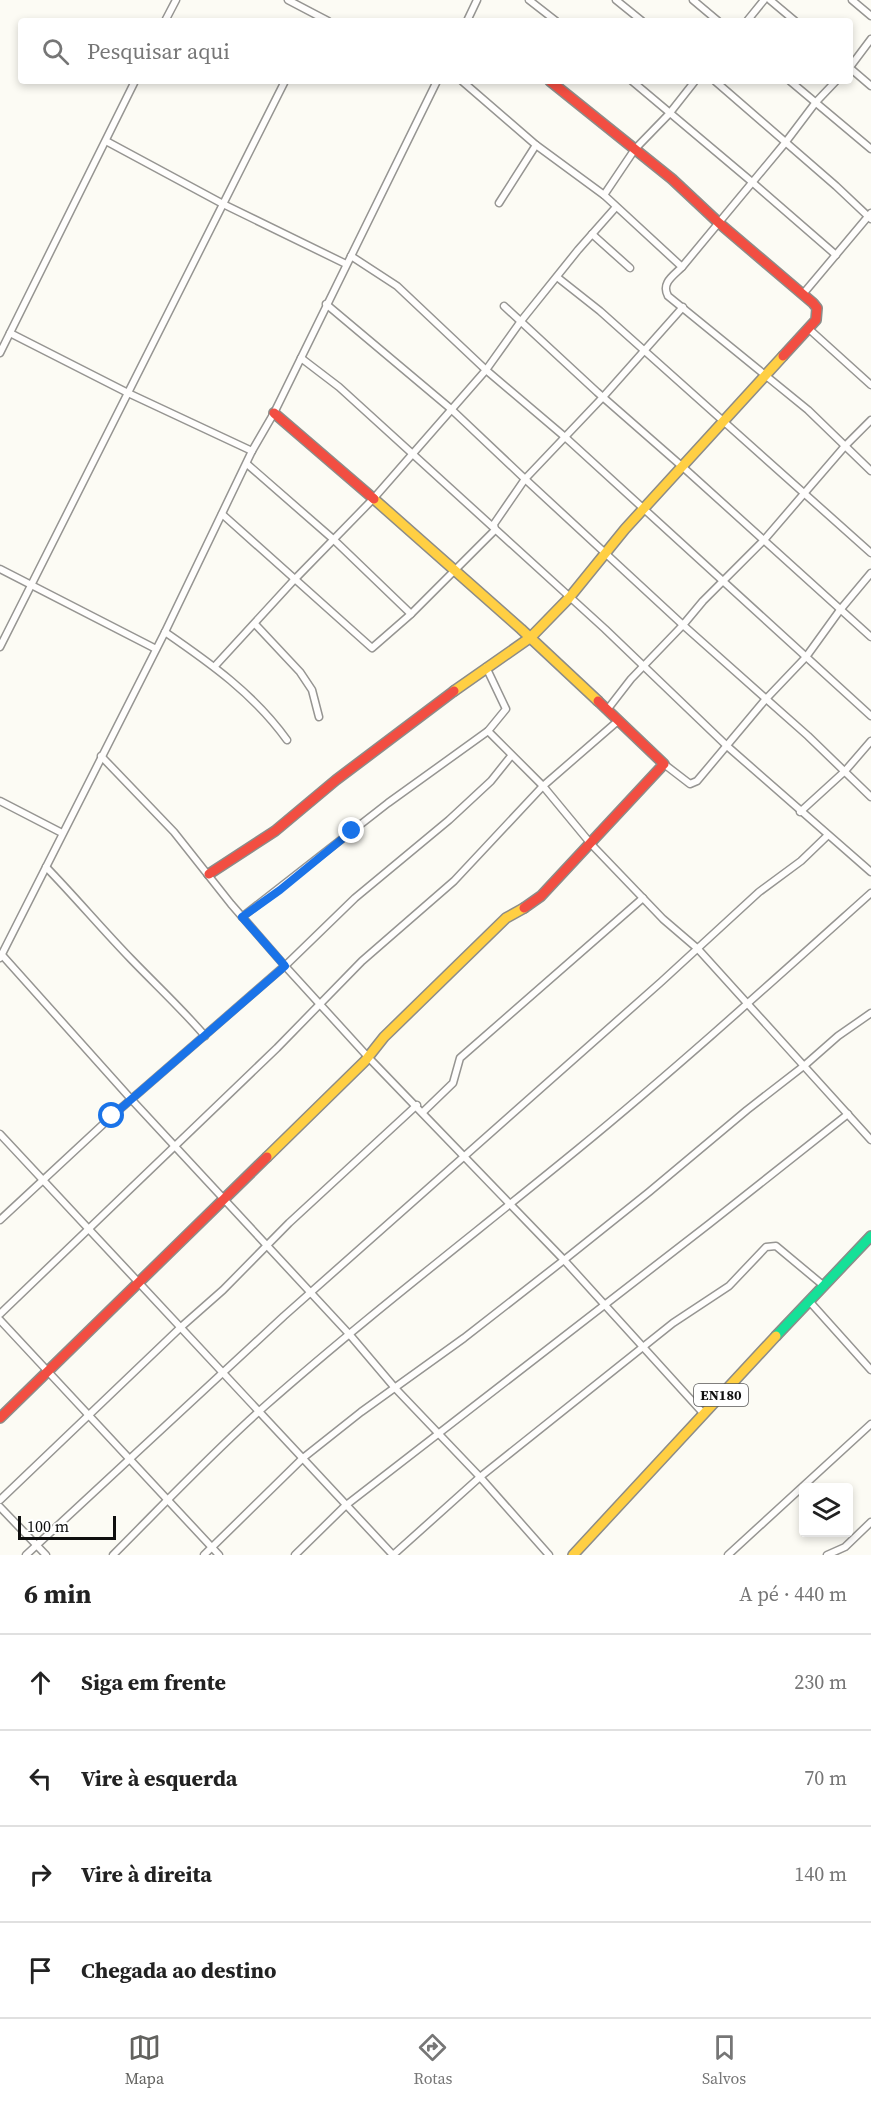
<!DOCTYPE html>
<html lang="pt">
<meta charset="utf-8">
<style>
:root{--surface:#fff;--page:#f6f6f6;--text:#222;--muted:#767676;--line:#e0e0e0;--accent:#62625f}
body{margin:0;font-family:"Source Serif 4",serif;background:var(--page);color:var(--text)}
.controls{position:absolute;right:18px;bottom:18px;display:grid;overflow:hidden;border-radius:6px;box-shadow:0 3px 9px #0003}
.controls button{width:54px;height:54px;display:grid;place-items:center;padding:0;border:0;border-bottom:2px solid var(--line);background:var(--surface);color:var(--text);font:30px sans-serif}
.scale{position:absolute;left:18px;bottom:15px;width:98px;box-sizing:border-box;padding-left:6px;border:3px solid #0f0f0f;border-top:0;font-size:16px;line-height:21px;white-space:nowrap;color:#0f0f0f;-webkit-text-stroke:4px #fff;paint-order:stroke}
.stop{position:absolute;width:18px;height:18px;margin:-14px;border:4px solid #1a73e8;border-radius:50%;background:#fff}
.stop.end{background:#1a73e8;border-color:#fff;box-shadow:0 2px 6px #0008}
.list{margin:0;padding:0;list-style:none}
h2{display:flex;justify-content:space-between;align-items:center;height:78px;margin:0;padding:0 24px;font-size:26px}
h2 small{font-size:20px;font-weight:400;color:var(--muted)}
.list li{display:grid;grid-template-columns:39px 1fr auto;gap:18px;align-items:center;box-sizing:border-box;height:96px;padding:0 24px;border-top:2px solid var(--line)}
.list b{display:block;font-size:22px;white-space:nowrap}
.list em{font-size:20px;font-style:normal;color:var(--muted)}
.icon{flex:none;width:33px;height:33px;fill:none;stroke:currentColor;stroke-width:2;stroke-linecap:round;stroke-linejoin:round}
.map{position:relative;flex:none;width:871px;height:1555px;overflow:hidden}
.search{position:absolute;background:var(--surface);box-shadow:0 3px 9px #0003;left:18px;right:18px;top:18px;height:66px;display:flex;align-items:center;gap:15px;box-sizing:border-box;padding:0 21px;border-radius:6px;color:var(--muted);font-size:22px}
.sheet{height:462px;background:var(--surface)}
nav{display:flex;justify-content:space-around;align-items:center;box-sizing:border-box;height:84px;border-top:2px solid var(--line);background:var(--surface);font-size:16px;color:var(--muted)}
nav a{display:grid;justify-items:center;gap:3px}
nav .on{color:var(--accent)}
.map>svg:first-child{display:block}
</style>
<div class="map">
<svg width="871" height="1555" viewBox="0 0 871 1555">
<rect width="100%" height="100%" fill="#fcfbf4"/>
<g fill="none" stroke-linecap="round" stroke-linejoin="round">
<g stroke="#969592" stroke-width="9">
<g id="street">
<polyline points="288,0 328,21"/>
<polyline points="529,0 556,21"/>
<polyline points="616,0 642,21"/>
<polyline points="693,0 718,21"/>
<polyline points="770,0 795,21"/>
<polyline points="852,0 871,16"/>
<polyline points="165,21 176,0"/>
<polyline points="467,21 477,0"/>
<polyline points="747,21 764,0"/>
<polyline points="850,67 871,39"/>
<polyline points="850,68 871,86"/>
<path d="M 462,81 L 536,145 L 604,195 L 682,267 C 673,276 661,283 668,296 L 808,410 L 871,471"/>
<polyline points="632,81 752,182 836,255"/>
<polyline points="715,81 836,186 871,219"/>
<polyline points="790,81 871,149"/>
<polyline points="106,141 223,204 346,264"/>
<polyline points="604,195 635,149 669,114 695,81"/>
<polyline points="499,203 536,145"/>
<polyline points="592,234 630,268"/>
<polyline points="351,256 397,286 486,370 565,437 871,716"/>
<polyline points="682,267 785,143 816,102 836,81"/>
<polyline points="557,277 600,311 871,553"/>
<polyline points="803,294 871,213"/>
<polyline points="326,304 451,409 525,479 683,625 808,736 871,797"/>
<polyline points="504,306 597,392 685,469 871,637"/>
<polyline points="809,329 871,385"/>
<polyline points="10,333 128,393 252,451"/>
<polyline points="0,353 135,81"/>
<polyline points="301,358 339,387 605,629 727,746 871,872"/>
<polyline points="247,464 333,539 411,614"/>
<polyline points="222,514 372,648 411,614 495,530 494,524 525,479 603,397 683,307"/>
<polyline points="0,569 156,649"/>
<polyline points="255,624 300,672 312,690 319,717"/>
<path d="M 165,632 C 210,663 254,694 287,740"/>
<polyline points="0,647 285,81"/>
<polyline points="215,666 294,580 374,498 486,370 521,321 578,250 616,207"/>
<polyline points="607,710 631,679 683,625 703,601 764,540 845,446 871,420"/>
<polyline points="488,731 543,786 591,844 663,919 698,949 871,1140"/>
<polyline points="101,756 174,832 231,904 285,966 368,1057 564,1260 703,1413"/>
<polyline points="664,764 690,784 697,781 765,700 806,657 840,610 871,573"/>
<polyline points="0,801 62,833"/>
<polyline points="800,812 845,771 871,741"/>
<path d="M 46,867 C 75,897 102,929 131,959 C 156,985 182,1009 205,1036"/>
<polyline points="242,917 388,803 488,731 506,709 486,667"/>
<polyline points="2,955 131,1099 350,1335 395,1388 480,1477 549,1555"/>
<polyline points="0,958 165,632 252,451 274,413 437,81"/>
<polyline points="423,1112 453,1083 460,1058 643,898"/>
<polyline points="0,1134 393,1555"/>
<polyline points="0,1220 112,1116 288,963 355,898 449,820 491,781 511,756"/>
<polyline points="810,1302 871,1370"/>
<polyline points="0,1314 277,1048 362,961 454,881 543,786 619,720"/>
<polyline points="0,1320 219,1555"/>
<polyline points="0,1500 181,1327 223,1290 289,1223 417,1105"/>
<polyline points="0,1507 46,1555"/>
<polyline points="26,1555 284,1316 661,982 759,892 801,861 828,835"/>
<path d="M 113,1555 C 163,1505 212,1453 265,1406 C 366,1317 473,1235 578,1149 C 678,1067 774,980 871,893"/>
<polyline points="204,1555 303,1458 361,1412 464,1338 564,1260 649,1192 747,1110 805,1065 838,1036 871,1013"/>
<polyline points="295,1555 345,1506 709,1224 848,1114"/>
<polyline points="393,1555 480,1477 673,1323 729,1286 766,1247 776,1246 824,1286"/>
<polyline points="728,1555 871,1424"/>
<polyline points="827,1555 845,1547 871,1522"/>
</g>
</g>
<g stroke="#8c8c89" stroke-width="12">
<polyline id="fast" points="776,1336 871,1236"/>
</g>
<g stroke="#8c8c89" stroke-width="12">
<g id="slow">
<polyline points="374,499 521,629 598,701"/>
<polyline points="454,691 531,637 569,598 625,529 783,356"/>
<polyline points="267,1157 365,1061 384,1037 506,918 524,908"/>
<polyline points="573,1555 776,1336"/>
</g>
</g>
<g stroke="#8c8c89" stroke-width="12">
<g id="jam">
<polyline points="550,81 672,179 719,223 813,303 817,308 816,320 783,356"/>
<polyline points="274,413 374,499"/>
<polyline points="209,874 275,831 336,780 454,691"/>
<polyline points="524,908 541,896 664,764 598,701"/>
<polyline points="0,1418 267,1157"/>
</g>
</g>
<use href="#street" stroke="#fffefd" stroke-width="6"/>
<use href="#fast" stroke="#16e098" stroke-width="9"/>
<use href="#slow" stroke="#ffcf43" stroke-width="9"/>
<use href="#jam" stroke="#f24e42" stroke-width="9"/>
</g>
<g fill="none" stroke-linecap="round" stroke-linejoin="round">
<polyline stroke="#1a73e8" stroke-width="8" points="112,1116 285,966 242,917 280,890 352,831"/>
</g>
<g text-anchor="middle" stroke-width="6" stroke-linejoin="round" paint-order="stroke">
<rect fill="#fff" stroke="#575757" stroke-width="1.5" x="694" y="1384" width="54" height="22" rx="4.5"/>
<g font-size="14" font-weight="bold" fill="#0f0f0f">
<text x="721" y="1400">EN180</text>
</g>
</g>
</svg>
<div class="controls">
<button><svg class="icon" aria-label="layers" viewBox="0 0 24 24"><path d="M12 4l9 5-9 5-9-5zM3 14l9 5 9-5"/></svg></button>
</div>
<div class="scale">100 m</div>
<div class="stop" style="left:112px;top:1116px"></div>
<div class="stop end" style="left:352px;top:831px"></div>
<div class="search"><svg class="icon" aria-label="search" viewBox="0 0 24 24"><circle cx="10" cy="10" r="6"/><path d="M15 15l6 6"/></svg>Pesquisar aqui</div>
</div>
<section class="sheet">
<h2>6 min<small>A pé · 440 m</small></h2>
<ul class="list">
<li><svg class="icon" aria-label="ahead" viewBox="0 0 24 24"><path d="M12 20V5M6 11l6-6 6 6"/></svg><div><b>Siga em frente</b></div><em>230 m</em></li>
<li><svg class="icon" aria-label="left" viewBox="0 0 24 24"><path d="M17 20v-9H6M10 6l-5 5 5 5"/></svg><div><b>Vire à esquerda</b></div><em>70 m</em></li>
<li><svg class="icon" aria-label="right" viewBox="0 0 24 24"><path d="M7 20v-9h11M14 6l5 5-5 5"/></svg><div><b>Vire à direita</b></div><em>140 m</em></li>
<li><svg class="icon" aria-label="arrive" viewBox="0 0 24 24"><path d="M6 21V4h12l-3 4 3 4H6"/></svg><div><b>Chegada ao destino</b></div></li>
</ul>
</section>
<nav>
<a class="on"><svg class="icon" aria-label="map" viewBox="0 0 24 24"><path d="M3 6l6-2 6 2 6-2v14l-6 2-6-2-6 2zM9 4v14M15 6v14"/></svg>Mapa</a>
<a><svg class="icon" aria-label="directions" viewBox="0 0 24 24"><path d="M12 3l9 9-9 9-9-9zM9 14v-3h6M13 9l2 2-2 2"/></svg>Rotas</a>
<a><svg class="icon" aria-label="saved" viewBox="0 0 24 24"><path d="M7 4h10v16l-5-4-5 4z"/></svg>Salvos</a>
</nav>
